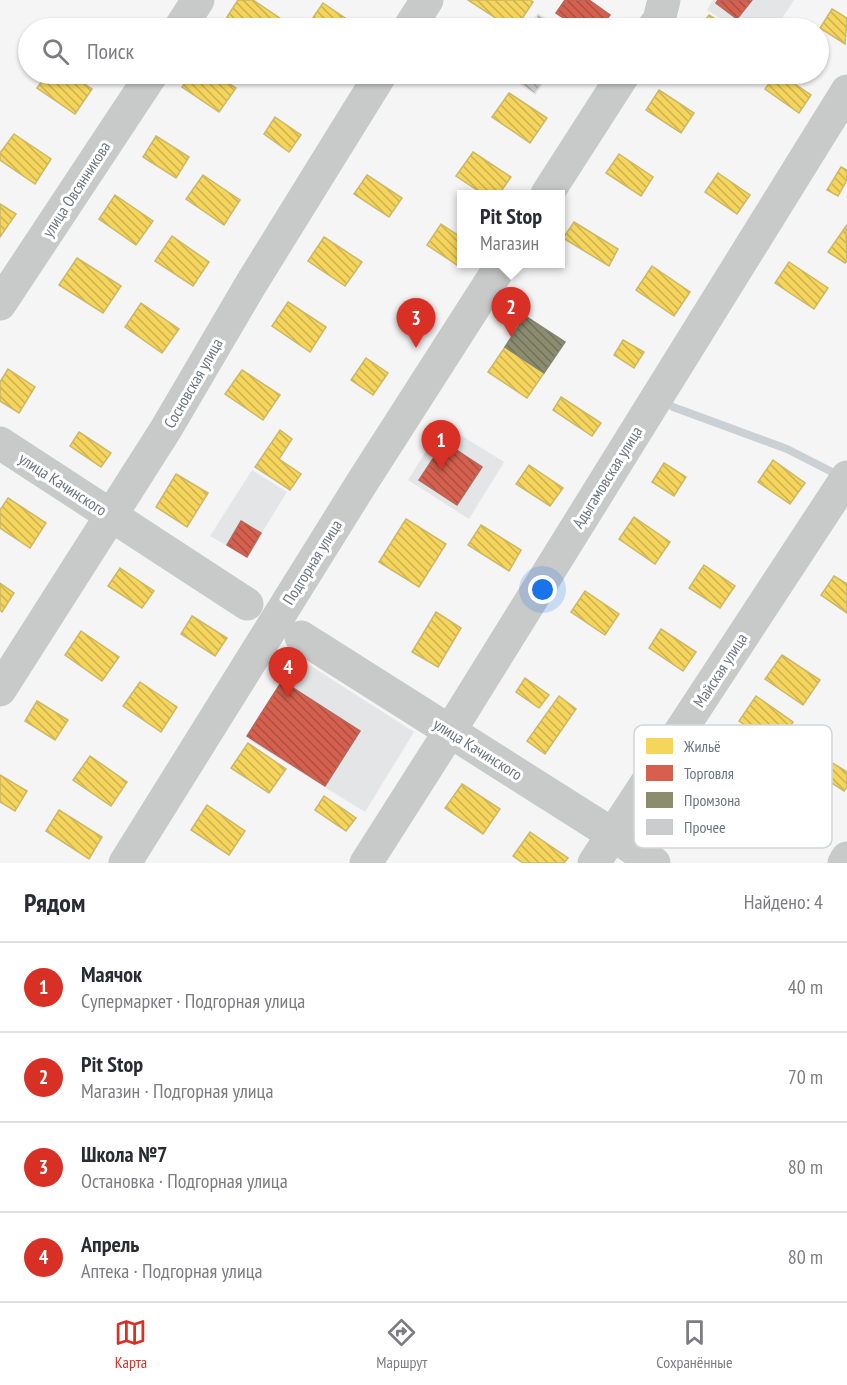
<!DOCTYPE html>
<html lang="ru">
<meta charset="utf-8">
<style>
:root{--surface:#fff;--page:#f2f2f3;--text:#2b2b33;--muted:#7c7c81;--line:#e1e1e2;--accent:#d93025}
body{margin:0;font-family:"PT Sans Narrow",sans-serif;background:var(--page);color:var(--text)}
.you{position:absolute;left:543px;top:590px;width:21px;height:21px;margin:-15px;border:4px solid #fff;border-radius:50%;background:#1a73e8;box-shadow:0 0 0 9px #1a73e833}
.badge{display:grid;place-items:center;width:39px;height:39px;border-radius:50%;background:var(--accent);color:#fff;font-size:20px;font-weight:700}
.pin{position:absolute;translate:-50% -50px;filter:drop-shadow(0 2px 3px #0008)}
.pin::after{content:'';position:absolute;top:32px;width:21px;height:18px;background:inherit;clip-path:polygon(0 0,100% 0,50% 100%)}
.popup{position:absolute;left:457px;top:190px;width:108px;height:78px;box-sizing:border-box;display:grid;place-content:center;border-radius:0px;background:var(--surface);filter:drop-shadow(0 2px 4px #0005);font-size:20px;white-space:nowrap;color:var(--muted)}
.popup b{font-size:22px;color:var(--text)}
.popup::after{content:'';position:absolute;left:50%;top:100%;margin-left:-12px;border:12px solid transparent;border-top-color:var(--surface)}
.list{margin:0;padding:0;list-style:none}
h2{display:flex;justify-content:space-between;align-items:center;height:78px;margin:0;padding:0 24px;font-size:26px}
h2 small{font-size:20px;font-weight:400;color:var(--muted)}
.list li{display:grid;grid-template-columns:39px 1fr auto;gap:18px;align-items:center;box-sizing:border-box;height:90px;padding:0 24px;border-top:2px solid var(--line)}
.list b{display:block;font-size:22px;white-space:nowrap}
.list p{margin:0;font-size:20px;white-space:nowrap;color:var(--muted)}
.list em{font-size:20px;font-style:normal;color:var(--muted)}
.icon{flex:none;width:33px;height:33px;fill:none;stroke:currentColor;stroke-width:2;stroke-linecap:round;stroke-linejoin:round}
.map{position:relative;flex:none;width:847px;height:863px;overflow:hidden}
.search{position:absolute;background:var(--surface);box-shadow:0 2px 4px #0004;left:18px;right:18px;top:18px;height:66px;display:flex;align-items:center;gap:15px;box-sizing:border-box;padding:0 21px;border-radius:33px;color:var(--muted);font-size:22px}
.sheet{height:438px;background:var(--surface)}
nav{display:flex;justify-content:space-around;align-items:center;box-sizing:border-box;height:84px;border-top:2px solid var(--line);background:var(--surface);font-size:16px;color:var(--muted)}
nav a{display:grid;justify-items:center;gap:3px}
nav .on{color:var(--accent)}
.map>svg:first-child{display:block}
</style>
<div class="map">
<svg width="847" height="863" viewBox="0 0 847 863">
<defs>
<pattern id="homes-back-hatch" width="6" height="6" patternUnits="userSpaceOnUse" patternTransform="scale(1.5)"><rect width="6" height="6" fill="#f6d55c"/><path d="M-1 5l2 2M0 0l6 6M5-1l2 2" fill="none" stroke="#cbb151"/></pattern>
<pattern id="shops-back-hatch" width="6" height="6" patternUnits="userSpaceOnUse" patternTransform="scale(1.5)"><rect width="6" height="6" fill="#d6604d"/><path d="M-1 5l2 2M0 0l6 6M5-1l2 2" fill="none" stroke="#a85144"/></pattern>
<pattern id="industry-back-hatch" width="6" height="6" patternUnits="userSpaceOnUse" patternTransform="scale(1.5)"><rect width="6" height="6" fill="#8c8c6e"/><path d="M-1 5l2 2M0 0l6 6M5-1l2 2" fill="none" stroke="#71725c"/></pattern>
<pattern id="building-back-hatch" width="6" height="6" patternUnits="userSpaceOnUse" patternTransform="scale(1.5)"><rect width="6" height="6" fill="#cbcccd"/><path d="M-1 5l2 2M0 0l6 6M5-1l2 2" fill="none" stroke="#a9aaac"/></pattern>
</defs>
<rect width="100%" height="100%" fill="#f5f5f5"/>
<g fill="#e4e5e6">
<polygon points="713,0 794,0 776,28 736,28 707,10"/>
<polygon points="443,424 504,462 469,519 408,480"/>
<polygon points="252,470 287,492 247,557 210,536"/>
<polygon points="300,659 414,732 365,812 249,740"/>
</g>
<g fill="url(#homes-back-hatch)" stroke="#ccb867" stroke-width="1.5">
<polygon points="238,0 253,0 281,19 274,28 243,28 227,17"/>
<polygon points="468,0 530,0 533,2 516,28 511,28"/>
<polygon points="323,3 360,28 306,28"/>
<polygon points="832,9 847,18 845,44 820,28"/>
<polygon points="709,15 729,28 699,28"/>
<polygon points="47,74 69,74 92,89 75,114 37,88"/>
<polygon points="191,74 214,74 236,88 219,112 182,87"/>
<polygon points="776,74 780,74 811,95 799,113 765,89"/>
<polygon points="659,90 694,113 681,133 646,110"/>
<polygon points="509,93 547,118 530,143 492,117"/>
<polygon points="275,117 301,135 289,152 264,134"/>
<polygon points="14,134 51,159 35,184 0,160 0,153"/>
<polygon points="156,136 189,157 176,178 143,157"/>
<polygon points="473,152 511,177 499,194 483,194 456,176"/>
<polygon points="619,154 653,177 641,196 606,173"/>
<polygon points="841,167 847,170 847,180 838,196 827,190"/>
<polygon points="718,173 750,195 737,214 705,192"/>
<polygon points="203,175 240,200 224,225 186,199"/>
<polygon points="367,175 402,198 389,217 354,194"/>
<polygon points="115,195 153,221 136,245 99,219"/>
<polygon points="0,204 16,214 0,237"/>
<polygon points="574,222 618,249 609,266 563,238"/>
<polygon points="441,224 462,238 462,264 460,267 427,245"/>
<polygon points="846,226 847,261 845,263 828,252"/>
<polygon points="172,236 209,262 193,286 155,261"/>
<polygon points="324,237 362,262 345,286 308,261"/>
<polygon points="77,258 121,286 103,313 59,285"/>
<polygon points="789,262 828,288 814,309 775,283"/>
<polygon points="652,266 690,292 674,316 636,290"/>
<polygon points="288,302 326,327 310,352 272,326"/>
<polygon points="141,303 179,329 162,353 125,327"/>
<polygon points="623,340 644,352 634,368 614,355"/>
<polygon points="505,347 544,373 527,398 488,372"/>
<polygon points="366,358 388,373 373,395 351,380"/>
<polygon points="8,369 35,387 19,413 0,401 0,382"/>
<polygon points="242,370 280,395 263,420 225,394"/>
<polygon points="561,397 601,423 592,436 553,410"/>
<polygon points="280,430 292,439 279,459 301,474 290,490 255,467"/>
<polygon points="79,432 111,453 101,467 70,446"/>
<polygon points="773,460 805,483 790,504 758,482"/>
<polygon points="664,463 686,477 674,496 652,482"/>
<polygon points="529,465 563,488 550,506 516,484"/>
<polygon points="176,474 208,493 187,527 156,507"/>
<polygon points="8,498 46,523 30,548 0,528 0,510"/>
<polygon points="634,517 670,542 655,564 619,539"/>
<polygon points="406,519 446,544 419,587 379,562"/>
<polygon points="481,525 521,550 509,571 468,545"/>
<polygon points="704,565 735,586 720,608 689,588"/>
<polygon points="120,568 154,591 142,608 108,586"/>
<polygon points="834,576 847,584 847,613 821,595"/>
<polygon points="0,583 14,593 2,612 0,610"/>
<polygon points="585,591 619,614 605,635 571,612"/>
<polygon points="436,612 461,628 438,667 412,652"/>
<polygon points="192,616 227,638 215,656 181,634"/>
<polygon points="661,629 696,652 683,671 649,648"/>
<polygon points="81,631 119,657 102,681 65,655"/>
<polygon points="782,655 820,680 803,705 765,679"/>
<polygon points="525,678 549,695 539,708 516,692"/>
<polygon points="140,682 177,707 161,732 123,706"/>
<polygon points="559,696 576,709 545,754 527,741"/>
<polygon points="756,696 793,722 777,747 739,721"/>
<polygon points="37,701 68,720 55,740 25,721"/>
<polygon points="248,743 286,769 269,793 231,768"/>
<polygon points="818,754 847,772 847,787 844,791 809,768"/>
<polygon points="90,756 127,782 111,806 73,780"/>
<polygon points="0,775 27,791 15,811 0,802"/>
<polygon points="462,784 500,809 483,834 445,808"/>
<polygon points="793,785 831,811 815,835 777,810"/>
<polygon points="324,796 356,818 346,831 315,810"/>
<polygon points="207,805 245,831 229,855 191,830"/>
<polygon points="59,810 102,837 89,859 46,831"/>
<polygon points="530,832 568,858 564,863 523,863 513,856"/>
</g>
<g fill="url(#shops-back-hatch)" stroke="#b6675d" stroke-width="1.5">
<polygon points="565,0 589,0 610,15 601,28 578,28 556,13"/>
<polygon points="718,0 752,0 737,19 716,3"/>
<polygon points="444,442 482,467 457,505 419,480"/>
<polygon points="241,521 261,533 247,557 227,545"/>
<polygon points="282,681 360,731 325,786 247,736"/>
</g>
<polygon fill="url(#industry-back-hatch)" stroke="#828574" stroke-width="1.5" points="525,316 565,342 544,373 505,347"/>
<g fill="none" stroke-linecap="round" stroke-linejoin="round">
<polyline stroke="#cad0d3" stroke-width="8" points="673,407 787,449 840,476"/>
</g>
<g fill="url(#building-back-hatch)" stroke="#e4e4e4" stroke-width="1.5">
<polygon points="538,14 560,28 528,28"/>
<polygon points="505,74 549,74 535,94"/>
</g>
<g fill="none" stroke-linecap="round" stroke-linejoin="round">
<g stroke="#c8caca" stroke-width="33">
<polyline points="180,28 198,0"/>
<polyline points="409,28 427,0"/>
<polyline points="653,28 659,20 664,0"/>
<polyline points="547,194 624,74"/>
<polyline points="0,304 152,74"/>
<polyline points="0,443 247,604"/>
<polyline points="301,637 612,834 654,863"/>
<polyline points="0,690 166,429 251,284 381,74"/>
<polyline points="125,863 363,481 502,264"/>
<polyline points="366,863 450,731 847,91"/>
<polyline points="594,863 847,477"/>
<polyline points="844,863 847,858"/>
</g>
</g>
<g text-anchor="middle" stroke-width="6" stroke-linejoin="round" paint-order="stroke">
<g font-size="16" fill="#6a7681" stroke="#fff">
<text transform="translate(76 189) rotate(-57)" y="6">улица Овсянникова</text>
<text transform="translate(193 383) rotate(-60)" y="6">Сосновская улица</text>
<text transform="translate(607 477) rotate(-58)" y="6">Адыгамовская улица</text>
<text transform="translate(63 484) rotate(33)" y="6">улица Качинского</text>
<text transform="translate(312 562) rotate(-58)" y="6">Подгорная улица</text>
<text transform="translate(720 670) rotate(-57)" y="6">Майская улица</text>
<text transform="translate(478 749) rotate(32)" y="6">улица Качинского</text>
</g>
</g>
<rect x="634" y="725" width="198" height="123" rx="9" fill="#fff" stroke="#d2d6d9" stroke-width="1.5"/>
<rect x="646" y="738" width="27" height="16" fill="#f6d55c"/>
<rect x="646" y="765" width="27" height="16" fill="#d6604d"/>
<rect x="646" y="792" width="27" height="16" fill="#8c8c6e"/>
<rect x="646" y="819" width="27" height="16" fill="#cbcccd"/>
<g font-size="16" fill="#6a7681">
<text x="684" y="752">Жильё</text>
<text x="684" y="779">Торговля</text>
<text x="684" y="806">Промзона</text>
<text x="684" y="833">Прочее</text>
</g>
</svg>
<div class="you"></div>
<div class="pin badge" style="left:441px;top:470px">1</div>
<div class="pin badge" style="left:511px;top:337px">2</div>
<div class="popup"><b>Pit Stop</b>Магазин</div>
<div class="pin badge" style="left:416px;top:348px">3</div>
<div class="pin badge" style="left:288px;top:697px">4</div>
<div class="search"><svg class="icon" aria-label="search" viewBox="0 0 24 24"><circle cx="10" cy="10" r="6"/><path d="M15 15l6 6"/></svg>Поиск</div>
</div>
<section class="sheet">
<h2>Рядом<small>Найдено: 4</small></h2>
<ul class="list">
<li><span class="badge">1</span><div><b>Маячок</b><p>Супермаркет · Подгорная улица</p></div><em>40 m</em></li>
<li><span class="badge">2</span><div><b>Pit Stop</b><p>Магазин · Подгорная улица</p></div><em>70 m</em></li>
<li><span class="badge">3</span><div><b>Школа №7</b><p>Остановка · Подгорная улица</p></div><em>80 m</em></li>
<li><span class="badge">4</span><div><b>Апрель</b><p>Аптека · Подгорная улица</p></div><em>80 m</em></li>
</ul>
</section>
<nav>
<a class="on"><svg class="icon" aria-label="map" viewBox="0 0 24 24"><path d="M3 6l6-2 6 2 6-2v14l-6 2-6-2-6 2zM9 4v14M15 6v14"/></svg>Карта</a>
<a><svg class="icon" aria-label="directions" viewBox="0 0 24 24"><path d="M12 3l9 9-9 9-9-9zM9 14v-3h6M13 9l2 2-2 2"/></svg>Маршрут</a>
<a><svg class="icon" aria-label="saved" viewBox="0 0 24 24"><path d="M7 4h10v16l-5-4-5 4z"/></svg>Сохранённые</a>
</nav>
